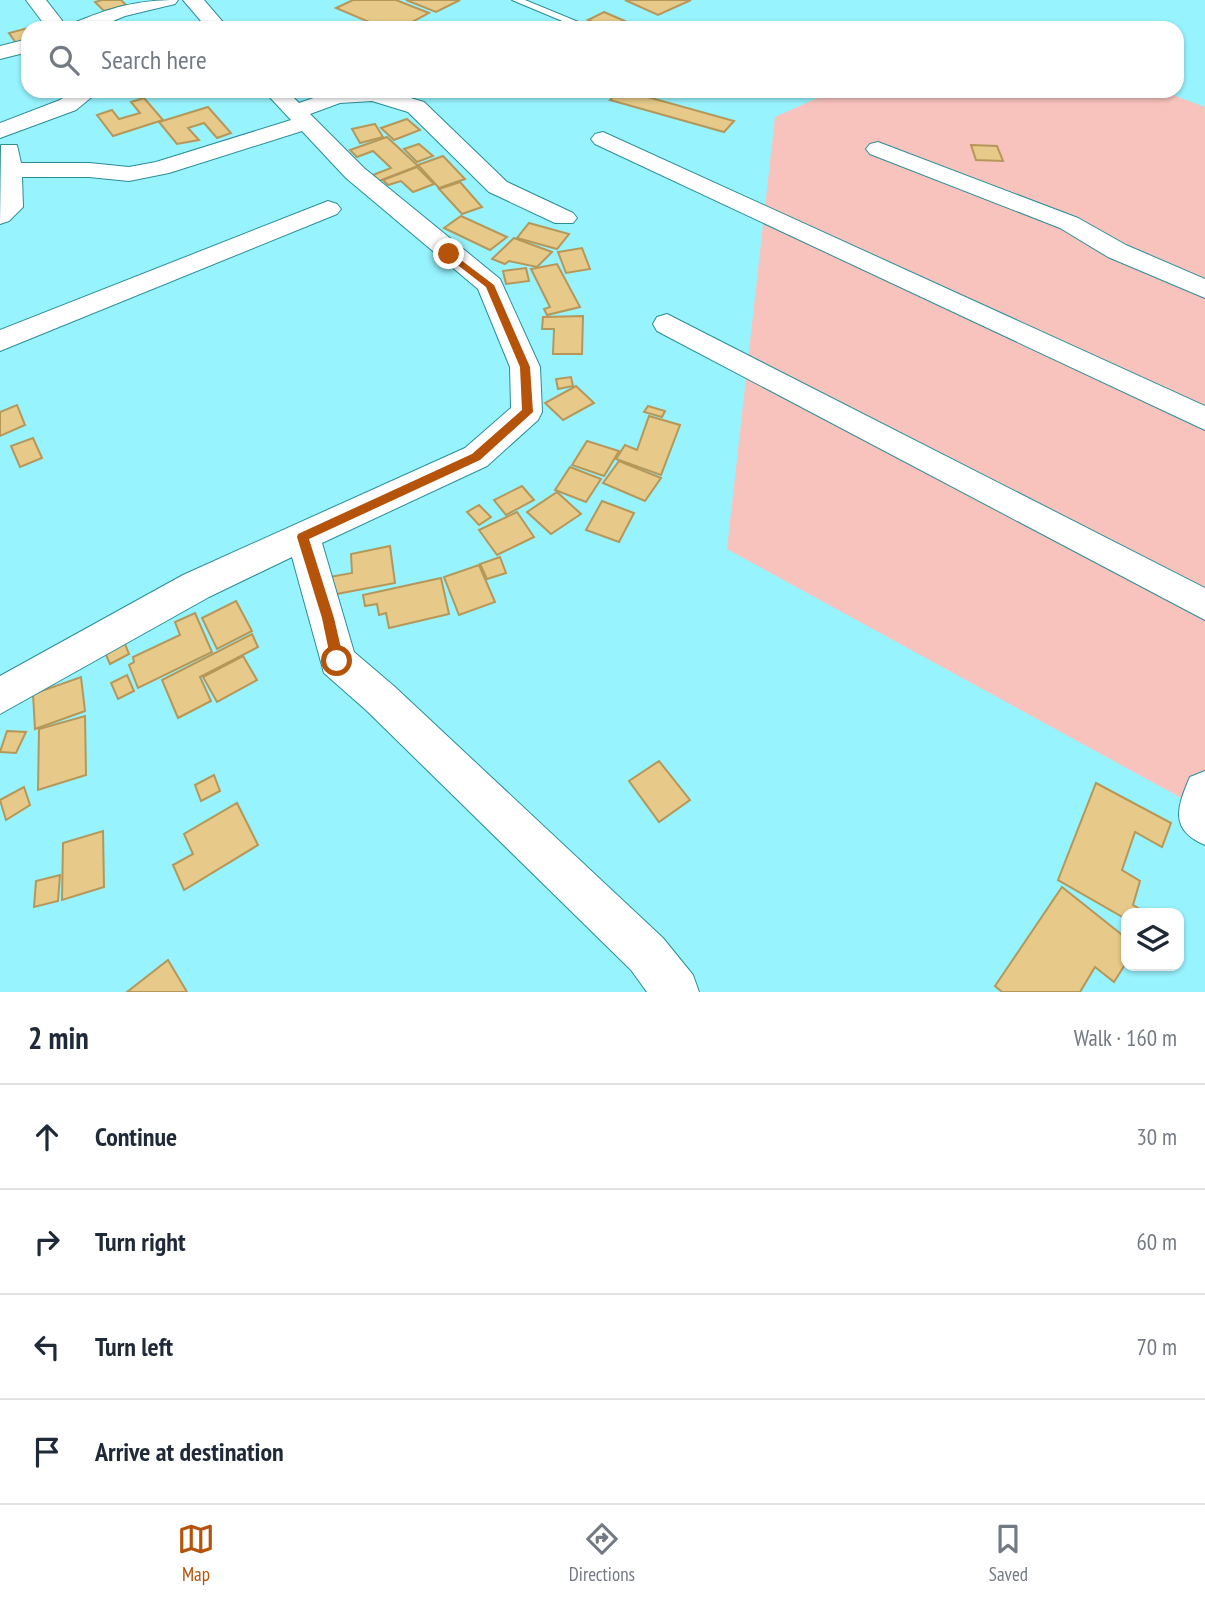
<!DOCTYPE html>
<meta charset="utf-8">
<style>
:root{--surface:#fff;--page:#f6f6f7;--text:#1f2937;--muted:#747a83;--line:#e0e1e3;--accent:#b45309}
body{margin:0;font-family:"PT Sans Narrow",sans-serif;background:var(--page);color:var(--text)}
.controls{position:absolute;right:21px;bottom:21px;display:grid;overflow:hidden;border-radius:14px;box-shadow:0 2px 5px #0004}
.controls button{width:63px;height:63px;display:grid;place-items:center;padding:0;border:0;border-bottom:2px solid var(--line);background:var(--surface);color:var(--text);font:35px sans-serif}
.stop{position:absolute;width:21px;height:21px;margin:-16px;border:5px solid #b45309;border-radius:50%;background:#fff}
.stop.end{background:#b45309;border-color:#fff;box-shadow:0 2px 7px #0008}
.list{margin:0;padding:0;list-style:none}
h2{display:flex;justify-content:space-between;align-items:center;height:91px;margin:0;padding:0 28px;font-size:30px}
h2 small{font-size:23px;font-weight:400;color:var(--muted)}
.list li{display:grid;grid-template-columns:46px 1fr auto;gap:21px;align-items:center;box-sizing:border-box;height:105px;padding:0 28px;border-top:2px solid var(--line)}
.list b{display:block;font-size:26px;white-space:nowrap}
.list em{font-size:23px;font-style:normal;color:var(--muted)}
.icon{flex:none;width:38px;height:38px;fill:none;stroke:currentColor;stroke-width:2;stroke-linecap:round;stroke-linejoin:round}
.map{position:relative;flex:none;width:1205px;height:992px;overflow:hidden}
.search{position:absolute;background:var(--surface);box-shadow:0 2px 5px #0004;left:21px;right:21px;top:21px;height:77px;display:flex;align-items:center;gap:18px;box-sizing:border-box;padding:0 24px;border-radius:21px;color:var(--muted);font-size:26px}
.sheet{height:511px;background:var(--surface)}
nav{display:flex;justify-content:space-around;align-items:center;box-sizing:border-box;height:98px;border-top:2px solid var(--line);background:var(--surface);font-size:19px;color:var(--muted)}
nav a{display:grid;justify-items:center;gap:4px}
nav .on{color:var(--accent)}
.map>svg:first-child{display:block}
</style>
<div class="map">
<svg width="1205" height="992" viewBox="0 0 1205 992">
<rect width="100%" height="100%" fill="#97f3fe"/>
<polygon fill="#f9c3bd" points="833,91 1162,91 1205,107 1205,811 727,549 775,117"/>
<g fill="#e7c989" stroke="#b59859" stroke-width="2">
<polygon points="102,0 121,0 126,5 104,11 95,2"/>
<polygon points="353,0 396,0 429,13 401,28 383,28 336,8"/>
<polygon points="406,0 460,0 436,12"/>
<polygon points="625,0 691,0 658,15"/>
<polygon points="604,12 641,28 607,28 588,20"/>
<polygon points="32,27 28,28 28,39 16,43 9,33"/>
<polygon points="619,91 626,91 734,121 724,132 610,100"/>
<polygon points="144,98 163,120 113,136 97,115 112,110 119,119 140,113 131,102"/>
<polygon points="208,107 231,133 217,138 204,123 188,128 199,140 177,144 159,122"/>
<polygon points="407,119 420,130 394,140 381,128"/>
<polygon points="375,124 383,137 360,143 352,129"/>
<polygon points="387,137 418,166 379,181 373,175 391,168 373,151 357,157 350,150"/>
<polygon points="419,144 433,156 417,162 404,149"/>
<polygon points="971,145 997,146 1003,161 976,160"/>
<polygon points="443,156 465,179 439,188 418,165"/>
<polygon points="417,167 434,184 413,192 401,181 388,185 383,180"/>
<polygon points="460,182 482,207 462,214 439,189"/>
<polygon points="461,216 507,237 490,250 444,228"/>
<polygon points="529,223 569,234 557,249 517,238"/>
<polygon points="514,238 552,252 537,267 509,261 505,264 492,259"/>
<polygon points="582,248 590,269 566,273 558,252"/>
<polygon points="557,264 580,307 547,315 544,309 550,307 531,269"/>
<polygon points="526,268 529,281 506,284 503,271"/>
<polygon points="583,316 582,354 553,354 554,329 542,329 543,317"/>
<polygon points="571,377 573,386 558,389 556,379"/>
<polygon points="576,386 594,403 563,420 545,403"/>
<polygon points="17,405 25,425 0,436 0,412"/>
<polygon points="648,406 665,411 662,417 644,412"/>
<polygon points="649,416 680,425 661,475 616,459 625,445 637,450"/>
<polygon points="33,438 42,458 20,467 11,446"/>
<polygon points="587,441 619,451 604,476 572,465"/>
<polygon points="619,461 661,478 645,501 603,483"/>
<polygon points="570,467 601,479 586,502 555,490"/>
<polygon points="522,486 534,500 506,515 494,500"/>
<polygon points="557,492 581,514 551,534 527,512"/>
<polygon points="602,501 634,513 619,542 586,530"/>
<polygon points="479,505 491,517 479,525 467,512"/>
<polygon points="517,512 534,537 497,555 479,530"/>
<polygon points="390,546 395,583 326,596 324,578 352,573 351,554"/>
<polygon points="500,557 506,573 487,579 480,564"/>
<polygon points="479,565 495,602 459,615 444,577"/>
<polygon points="441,578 449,614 389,628 386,613 379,615 377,604 365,606 363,595"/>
<polygon points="236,601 252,631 217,649 202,618"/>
<polygon points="195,613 212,652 138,688 129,665 134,662 133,657 180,635 175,622"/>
<polygon points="252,634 258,647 200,677 211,701 178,718 162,680"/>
<polygon points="123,639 129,654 110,664 103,648"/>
<polygon points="243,656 257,680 217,702 203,677"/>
<polygon points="127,675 134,691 118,699 111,683"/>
<polygon points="81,677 85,711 35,729 33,694"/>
<polygon points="85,716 86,775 38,790 39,729"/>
<polygon points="7,731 26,732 16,753 0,752"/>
<polygon points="659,761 690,800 659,822 629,781"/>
<polygon points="214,775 220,791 201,801 195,785"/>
<polygon points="1096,783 1171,823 1162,847 1135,832 1122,870 1140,881 1133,905 1147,913 1126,913 1126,919 1058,880"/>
<polygon points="24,787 30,805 6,820 0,800"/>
<polygon points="237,803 258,845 184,890 173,865 193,854 184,834"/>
<polygon points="103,831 104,887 62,900 63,843"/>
<polygon points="60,875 58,901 34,907 36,881"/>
<polygon points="1062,887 1126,938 1126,963 1114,982 1095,967 1080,992 1002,992 995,986"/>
<polygon points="168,960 187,992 127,992"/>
</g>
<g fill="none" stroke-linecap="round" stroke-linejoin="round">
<g stroke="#2b8d98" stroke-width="2">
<polygon id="service" points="512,0 525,0 593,28 579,28"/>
</g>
<g stroke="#2b8d98" stroke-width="2">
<g id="minor">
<path d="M 26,0 L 46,0 L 68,28 L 71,24 C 110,8 135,0 178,0 L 175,4 L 125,16 L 96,28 L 47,28 Z"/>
<polygon points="183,0 204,0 228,28 207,28"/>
<polygon points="28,39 28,52 0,59 0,46"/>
<polygon points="73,91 99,91 76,110 0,138 0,123 60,100"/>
<polygon points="264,91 287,91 299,103 334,91 387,91 424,102 507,182 573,213 577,218 573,223 555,223 489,192 408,112 372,101 340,103 310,114 364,168 500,279 540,367 542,412 538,420 487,466 322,543 354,652 395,687 663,938 693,975 699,992 647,992 631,970 367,711 324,673 292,557 209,597 0,714 0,676 183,575 465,448 511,408 510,367 478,289 346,178 302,131 169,173 129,181 89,177 22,177 23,207 9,221 0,224 1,145 17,145 21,163 89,163 129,167 156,162 291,120"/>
<polygon points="603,132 1205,406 1205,430 595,144 591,139 595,134"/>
<polygon points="878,142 1078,218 1126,245 1205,279 1205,298 1108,257 1060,228 870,154 866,149 870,144"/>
<polygon points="328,201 337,204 341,209 337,214 0,351 0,330"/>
<polygon points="667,314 1205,588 1205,620 657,331 653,324 657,317"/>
<path d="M 1205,771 L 1205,845 C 1169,830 1177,807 1190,777 Z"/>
</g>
</g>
<use href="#service" fill="#fff" fill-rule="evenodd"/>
<use href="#minor" fill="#fff" fill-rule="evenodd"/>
</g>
<polygon fill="#b45309" points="449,251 494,285 530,367 533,412 480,460 309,539 334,618 344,661 337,667 331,661 322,618 297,537 298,534 472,454 522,410 520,367 486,287 446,256"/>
</svg>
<div class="controls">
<button><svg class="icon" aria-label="layers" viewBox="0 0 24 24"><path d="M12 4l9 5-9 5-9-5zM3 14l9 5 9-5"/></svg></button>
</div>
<div class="stop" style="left:337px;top:661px"></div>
<div class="stop end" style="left:449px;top:254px"></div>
<div class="search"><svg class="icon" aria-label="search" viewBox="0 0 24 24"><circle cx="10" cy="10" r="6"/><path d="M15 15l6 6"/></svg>Search here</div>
</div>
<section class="sheet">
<h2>2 min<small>Walk · 160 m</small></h2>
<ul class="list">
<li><svg class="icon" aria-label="ahead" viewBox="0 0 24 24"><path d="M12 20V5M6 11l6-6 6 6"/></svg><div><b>Continue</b></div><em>30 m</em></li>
<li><svg class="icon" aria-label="right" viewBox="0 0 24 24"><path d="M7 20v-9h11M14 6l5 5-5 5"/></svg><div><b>Turn right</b></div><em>60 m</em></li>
<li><svg class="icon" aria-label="left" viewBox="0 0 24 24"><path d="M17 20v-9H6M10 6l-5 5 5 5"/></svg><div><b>Turn left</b></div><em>70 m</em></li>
<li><svg class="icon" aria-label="arrive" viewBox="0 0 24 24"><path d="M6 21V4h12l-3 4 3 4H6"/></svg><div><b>Arrive at destination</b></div></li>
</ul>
</section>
<nav>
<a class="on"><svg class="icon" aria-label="map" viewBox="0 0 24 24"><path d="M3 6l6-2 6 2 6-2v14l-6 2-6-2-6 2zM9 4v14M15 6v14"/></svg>Map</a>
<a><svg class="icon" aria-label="directions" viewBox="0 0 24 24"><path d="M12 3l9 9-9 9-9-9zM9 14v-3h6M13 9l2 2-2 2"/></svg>Directions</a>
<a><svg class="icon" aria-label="saved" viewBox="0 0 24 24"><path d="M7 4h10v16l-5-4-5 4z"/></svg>Saved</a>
</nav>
